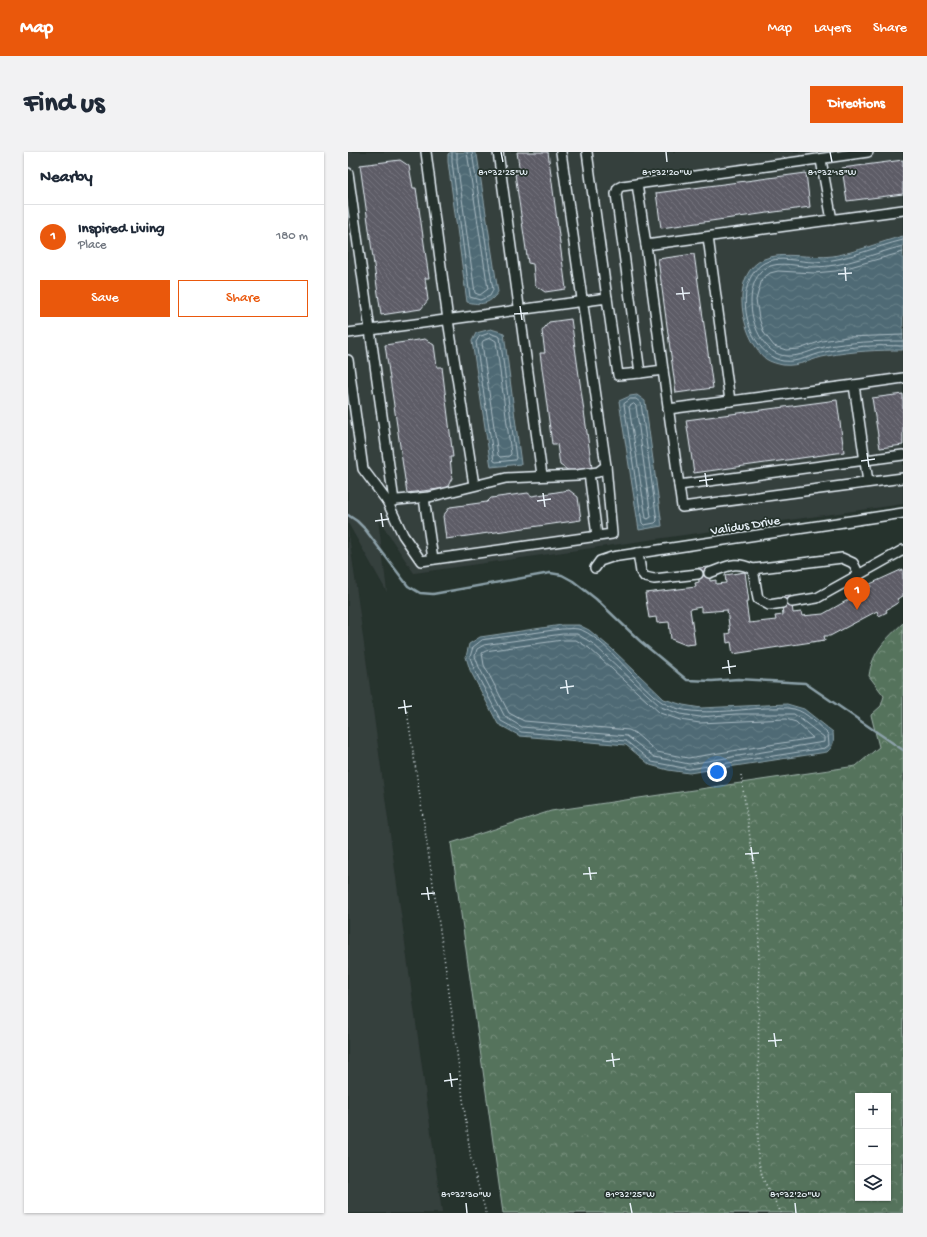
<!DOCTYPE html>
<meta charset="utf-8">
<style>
:root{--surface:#fff;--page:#f2f2f3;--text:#1f2937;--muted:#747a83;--line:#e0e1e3;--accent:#ea580c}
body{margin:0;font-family:"Gochi Hand",sans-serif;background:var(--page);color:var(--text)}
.controls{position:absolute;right:12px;bottom:12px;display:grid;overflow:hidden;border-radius:0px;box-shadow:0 1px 3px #0004}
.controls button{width:36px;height:36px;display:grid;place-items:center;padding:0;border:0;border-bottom:1px solid var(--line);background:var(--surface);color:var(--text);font:20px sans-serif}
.you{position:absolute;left:369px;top:620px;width:14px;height:14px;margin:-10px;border:3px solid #fff;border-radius:50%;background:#1a73e8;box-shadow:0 0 0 6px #1a73e833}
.badge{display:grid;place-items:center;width:26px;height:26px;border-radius:50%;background:var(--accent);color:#fff;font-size:13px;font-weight:700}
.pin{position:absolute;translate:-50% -33px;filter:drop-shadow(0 1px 2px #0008)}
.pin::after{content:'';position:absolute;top:21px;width:14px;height:12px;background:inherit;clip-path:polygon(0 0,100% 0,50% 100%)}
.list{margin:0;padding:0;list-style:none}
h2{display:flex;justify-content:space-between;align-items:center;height:52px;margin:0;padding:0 16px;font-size:17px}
h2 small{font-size:13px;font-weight:400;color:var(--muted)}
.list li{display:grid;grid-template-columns:26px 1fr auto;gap:12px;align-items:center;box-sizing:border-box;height:64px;padding:0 16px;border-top:1px solid var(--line)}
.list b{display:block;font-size:15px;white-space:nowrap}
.list p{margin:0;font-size:13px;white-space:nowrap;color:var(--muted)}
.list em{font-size:13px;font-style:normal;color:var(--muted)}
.actions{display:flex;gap:8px;padding:12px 16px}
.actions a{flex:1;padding:9px 0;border:1px solid var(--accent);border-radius:0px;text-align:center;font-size:14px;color:var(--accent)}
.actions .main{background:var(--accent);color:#fff}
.icon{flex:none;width:22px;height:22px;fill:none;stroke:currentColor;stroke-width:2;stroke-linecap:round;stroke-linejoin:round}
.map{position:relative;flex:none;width:555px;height:1061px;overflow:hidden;border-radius:0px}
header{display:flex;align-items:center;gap:24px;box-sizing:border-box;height:56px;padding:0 20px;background:var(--accent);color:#fff}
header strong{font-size:19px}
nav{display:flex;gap:22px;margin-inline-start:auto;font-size:14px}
.intro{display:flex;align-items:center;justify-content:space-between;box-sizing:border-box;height:96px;padding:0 24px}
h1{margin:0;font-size:28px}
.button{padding:10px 18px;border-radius:0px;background:var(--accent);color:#fff;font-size:14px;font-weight:700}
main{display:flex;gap:24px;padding:0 24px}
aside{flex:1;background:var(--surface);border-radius:0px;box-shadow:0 1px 3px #0004}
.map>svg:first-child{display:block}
</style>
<header>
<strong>Map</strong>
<nav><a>Map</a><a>Layers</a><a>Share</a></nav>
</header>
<div class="intro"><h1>Find us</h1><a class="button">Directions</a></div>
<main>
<aside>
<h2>Nearby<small></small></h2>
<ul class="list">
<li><span class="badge">1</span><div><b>Inspired Living</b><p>Place</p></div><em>180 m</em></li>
</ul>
<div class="actions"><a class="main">Save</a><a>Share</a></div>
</aside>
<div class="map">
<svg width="555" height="1061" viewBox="0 0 555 1061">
<defs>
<pattern id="forest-crowns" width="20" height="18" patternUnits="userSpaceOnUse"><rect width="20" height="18" fill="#55735b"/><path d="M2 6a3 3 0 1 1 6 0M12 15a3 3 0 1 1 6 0" fill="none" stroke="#768e7b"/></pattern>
<pattern id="water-waves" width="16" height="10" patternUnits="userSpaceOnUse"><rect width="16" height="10" fill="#4f6b75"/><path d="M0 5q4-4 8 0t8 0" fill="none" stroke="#688189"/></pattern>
<pattern id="building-back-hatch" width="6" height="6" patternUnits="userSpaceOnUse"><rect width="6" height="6" fill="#5d5b66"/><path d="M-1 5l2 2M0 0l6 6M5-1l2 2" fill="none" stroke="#74737d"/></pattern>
</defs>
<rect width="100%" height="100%" fill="#26332d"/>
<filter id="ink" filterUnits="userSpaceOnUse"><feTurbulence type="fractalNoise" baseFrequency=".025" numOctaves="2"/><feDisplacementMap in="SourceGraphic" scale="8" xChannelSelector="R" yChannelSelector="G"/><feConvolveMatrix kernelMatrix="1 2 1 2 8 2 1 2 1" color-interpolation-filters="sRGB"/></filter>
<g filter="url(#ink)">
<g fill="#363f3e">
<polygon points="0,0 555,0 555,352 66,421 30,367 39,440 0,371"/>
<polygon points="0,376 94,1061 0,1061"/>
</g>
<path fill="url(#forest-crowns)" stroke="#9eb2aa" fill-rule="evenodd" d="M 555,471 L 555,1061 L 155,1061 L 103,691 L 203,659 L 508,614 L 531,595 L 523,563 L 533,554 L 536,544 L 521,524 C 524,500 538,487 555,471 ZM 510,944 L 540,944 L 540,1046 L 510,1046 Z"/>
<g fill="url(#water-waves)" stroke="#8ca1a9">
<path d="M 103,0 L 125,0 L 129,3 L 150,140 C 141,153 133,153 119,150 L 100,10 L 100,2 Z"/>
<path d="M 555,84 L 555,198 C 530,198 505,199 479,204 C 465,206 451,215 435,213 C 430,212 422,210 418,207 C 415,205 412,201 410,198 C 392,175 383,121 416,107 C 434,99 464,107 485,104 C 509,100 532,90 555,84 Z"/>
<polygon points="143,177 156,181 173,312 143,315 124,189 128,181"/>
<polygon points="289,243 297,249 314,374 291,378 271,249 282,244"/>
<path d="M 214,473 L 231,473 L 241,478 L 264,497 L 316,547 L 335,553 L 353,556 L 439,552 L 456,557 L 485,580 C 486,589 486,594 479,600 L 341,621 L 320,618 L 302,613 L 278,593 L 172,584 L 150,572 L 122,518 L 118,505 L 121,492 L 132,485 Z"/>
</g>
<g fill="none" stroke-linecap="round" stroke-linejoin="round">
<g stroke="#abbbc4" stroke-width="1">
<polyline points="104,0 104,10 122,145 132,148 142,144 145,138 124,0"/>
<polyline points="109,0 109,10 127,141 132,143 140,137 119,0"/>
<path d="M 555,88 C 526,95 497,109 467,110 C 451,110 430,103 416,111 C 382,131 398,202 435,209 C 450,211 463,203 477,200 C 502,194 529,193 555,194"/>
<path d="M 555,94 C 526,101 497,115 466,115 C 452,115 431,108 418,116 C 390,133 404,201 438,204 C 452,205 463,198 476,195 C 502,190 529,189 555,189"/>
<polyline points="555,100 488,119 466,121 430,119 422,121 414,127 408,148 411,166 416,181 426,194 438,198 451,197 474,189 499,185 555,183"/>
<polygon points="142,181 152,185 168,306 167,308 148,310 146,309 128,190 131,185"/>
<polygon points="143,186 148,189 163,302 161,304 152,305 150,303 134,191 135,189"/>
<polygon points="283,247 288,247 293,251 309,369 307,371 296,373 294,371 276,252"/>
<polygon points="286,252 288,254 303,365 300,367 298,366 281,255"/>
<path d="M 214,477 C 219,477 225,476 230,477 C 254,482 292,536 314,550 C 341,567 389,557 419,556 C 428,556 438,555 446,557 C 459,560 471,574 480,582 L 481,593 L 477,596 L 341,617 L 304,610 L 278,589 L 173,580 L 153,569 L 126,517 L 122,505 L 125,495 L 134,488 Z"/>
<polygon points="215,482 229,482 244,491 313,555 332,562 352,565 388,562 446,562 476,585 476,590 341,612 306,605 279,584 174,575 157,565 131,515 127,504 129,497 136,493"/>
<polygon points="215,488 228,488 241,496 312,561 332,568 352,571 438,567 448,570 465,586 340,606 309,600 287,581 281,578 176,569 161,561 136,513 134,501 138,499"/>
</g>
<polyline stroke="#8ca1a9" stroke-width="2.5" points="0,363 9,369 16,376 60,434 72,441 85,442 202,421 214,423 225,429 248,447 292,489 339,528 364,529 390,527 457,531 555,598"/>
</g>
<g fill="url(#building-back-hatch)" stroke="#e8f1f8">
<polygon points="200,0 218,137 197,140 187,133 185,112 180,111 167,22 172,21 169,0"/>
<polygon points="52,8 61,14 65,36 68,36 81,126 77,126 80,148 73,157 33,163 12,13"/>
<polygon points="555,8 555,42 499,49 494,16"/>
<polygon points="458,21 462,55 313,76 308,41"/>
<polygon points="346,102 365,236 328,241 310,107"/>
<polygon points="223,167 244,316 221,319 212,313 209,292 204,292 192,201 197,201 194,179 201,170"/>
<polygon points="77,187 86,193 89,215 94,215 105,305 102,305 104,326 99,336 59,341 37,193"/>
<polygon points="555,242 555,293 532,296 524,246"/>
<polygon points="489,248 496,300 346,321 338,268"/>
<polygon points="221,338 230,345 233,368 98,387 95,364 102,355 139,350 143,346 180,341 184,344"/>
<polygon points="361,415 362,429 368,428 368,432 378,431 377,423 397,420 401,450 398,450 401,471 428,468 427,464 435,463 433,445 443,444 445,461 453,460 454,464 475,462 523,435 522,432 555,417 555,444 549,447 551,450 538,458 539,460 531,464 529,459 482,484 476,484 477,488 385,502 383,490 379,491 378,482 382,481 379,458 353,460 353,455 342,457 347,492 338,493 323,487 321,470 309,471 308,465 301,466 297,441 348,435 347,431 351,430 350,416"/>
</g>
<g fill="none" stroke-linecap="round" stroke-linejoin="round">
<g stroke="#e8f1f8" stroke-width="12">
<g id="minor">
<polyline points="78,0 100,168 126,333"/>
<polyline points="150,0 194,323"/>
<polyline points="239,0 259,146"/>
<polyline points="520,0 274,34 270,36 268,42 292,221 315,218 298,93 555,58"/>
<polyline points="473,8 484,68"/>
<polyline points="0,21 46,349"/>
<polyline points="289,32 298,93"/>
<polyline points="360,85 382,249"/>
<polyline points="0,181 259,146 270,223 292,221"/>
<polyline points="0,208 15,317 39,349 81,345 158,326 229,323 250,320 258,314 213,0"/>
<polyline points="315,218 334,355 555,326"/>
<polyline points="320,257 506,233"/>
<polyline points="241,321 249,384"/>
<polyline points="520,330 506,233 555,226"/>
<polyline points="331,333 555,303"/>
<polyline points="76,346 85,407"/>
<polyline points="39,349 55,383 73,409 264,382 258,314"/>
<polyline points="290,401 293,420 297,425 306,427 350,422"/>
<polyline points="247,416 252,409 264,405 555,361"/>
<polyline points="405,417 494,406 505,411 511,423"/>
<path d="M 361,421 C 379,415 386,408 405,417 L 410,447 L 421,453 L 434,451"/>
<polyline points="444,450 469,446 555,398"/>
</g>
</g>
<g stroke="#e8f1f8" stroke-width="1.5" stroke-dasharray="1 3" stroke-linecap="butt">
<polyline points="59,559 99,825 123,1008 138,1061"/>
<polyline points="393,623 411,749 410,1007 415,1027 433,1061"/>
</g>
<use href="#minor" stroke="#26332d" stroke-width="9"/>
</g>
</g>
<path fill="none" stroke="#e8f1f8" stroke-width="1.5" d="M 153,0 L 155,10M 318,0 L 319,10M 482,0 L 484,10M 497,115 L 498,129M 490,122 L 504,121M 334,135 L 336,148M 328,142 L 342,141M 172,154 L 174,168M 166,162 L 180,161M 519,301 L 521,315M 513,309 L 527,307M 357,321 L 359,335M 351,329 L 365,327M 195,341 L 197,355M 189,349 L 203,347M 33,361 L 35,375M 27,369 L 41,367M 380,508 L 382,522M 374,516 L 388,514M 218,528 L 220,542M 212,536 L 226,534M 56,548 L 58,562M 50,556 L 64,554M 403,695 L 405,709M 397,702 L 411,701M 241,715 L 243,728M 235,722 L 249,721M 79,735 L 81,748M 73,742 L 87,741M 426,881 L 428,895M 420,889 L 434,888M 264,901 L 266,915M 258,909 L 272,907M 102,921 L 104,935M 96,929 L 110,927M 118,1051 L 119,1061M 282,1051 L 284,1061M 447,1051 L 448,1061"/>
<g text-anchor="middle" stroke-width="3.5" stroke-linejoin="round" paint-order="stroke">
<g font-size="13" fill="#e8f1f8" stroke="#26332d">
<text transform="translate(397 372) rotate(-9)" y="5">Validus Drive</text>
</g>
</g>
<g font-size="10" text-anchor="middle" fill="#e8f1f8" stroke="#26332d" stroke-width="3.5" stroke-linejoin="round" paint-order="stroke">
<text x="155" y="23">81°32'25"W</text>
<text x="319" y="23">81°32'20"W</text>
<text x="484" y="23">81°32'15"W</text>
<text x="118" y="1045">81°32'30"W</text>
<text x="282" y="1045">81°32'25"W</text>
<text x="447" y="1045">81°32'20"W</text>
</g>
</svg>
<div class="controls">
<button>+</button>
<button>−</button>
<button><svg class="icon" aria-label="layers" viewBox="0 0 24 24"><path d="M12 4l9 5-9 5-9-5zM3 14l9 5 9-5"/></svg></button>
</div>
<div class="you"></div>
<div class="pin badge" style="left:509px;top:458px">1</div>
</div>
</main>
